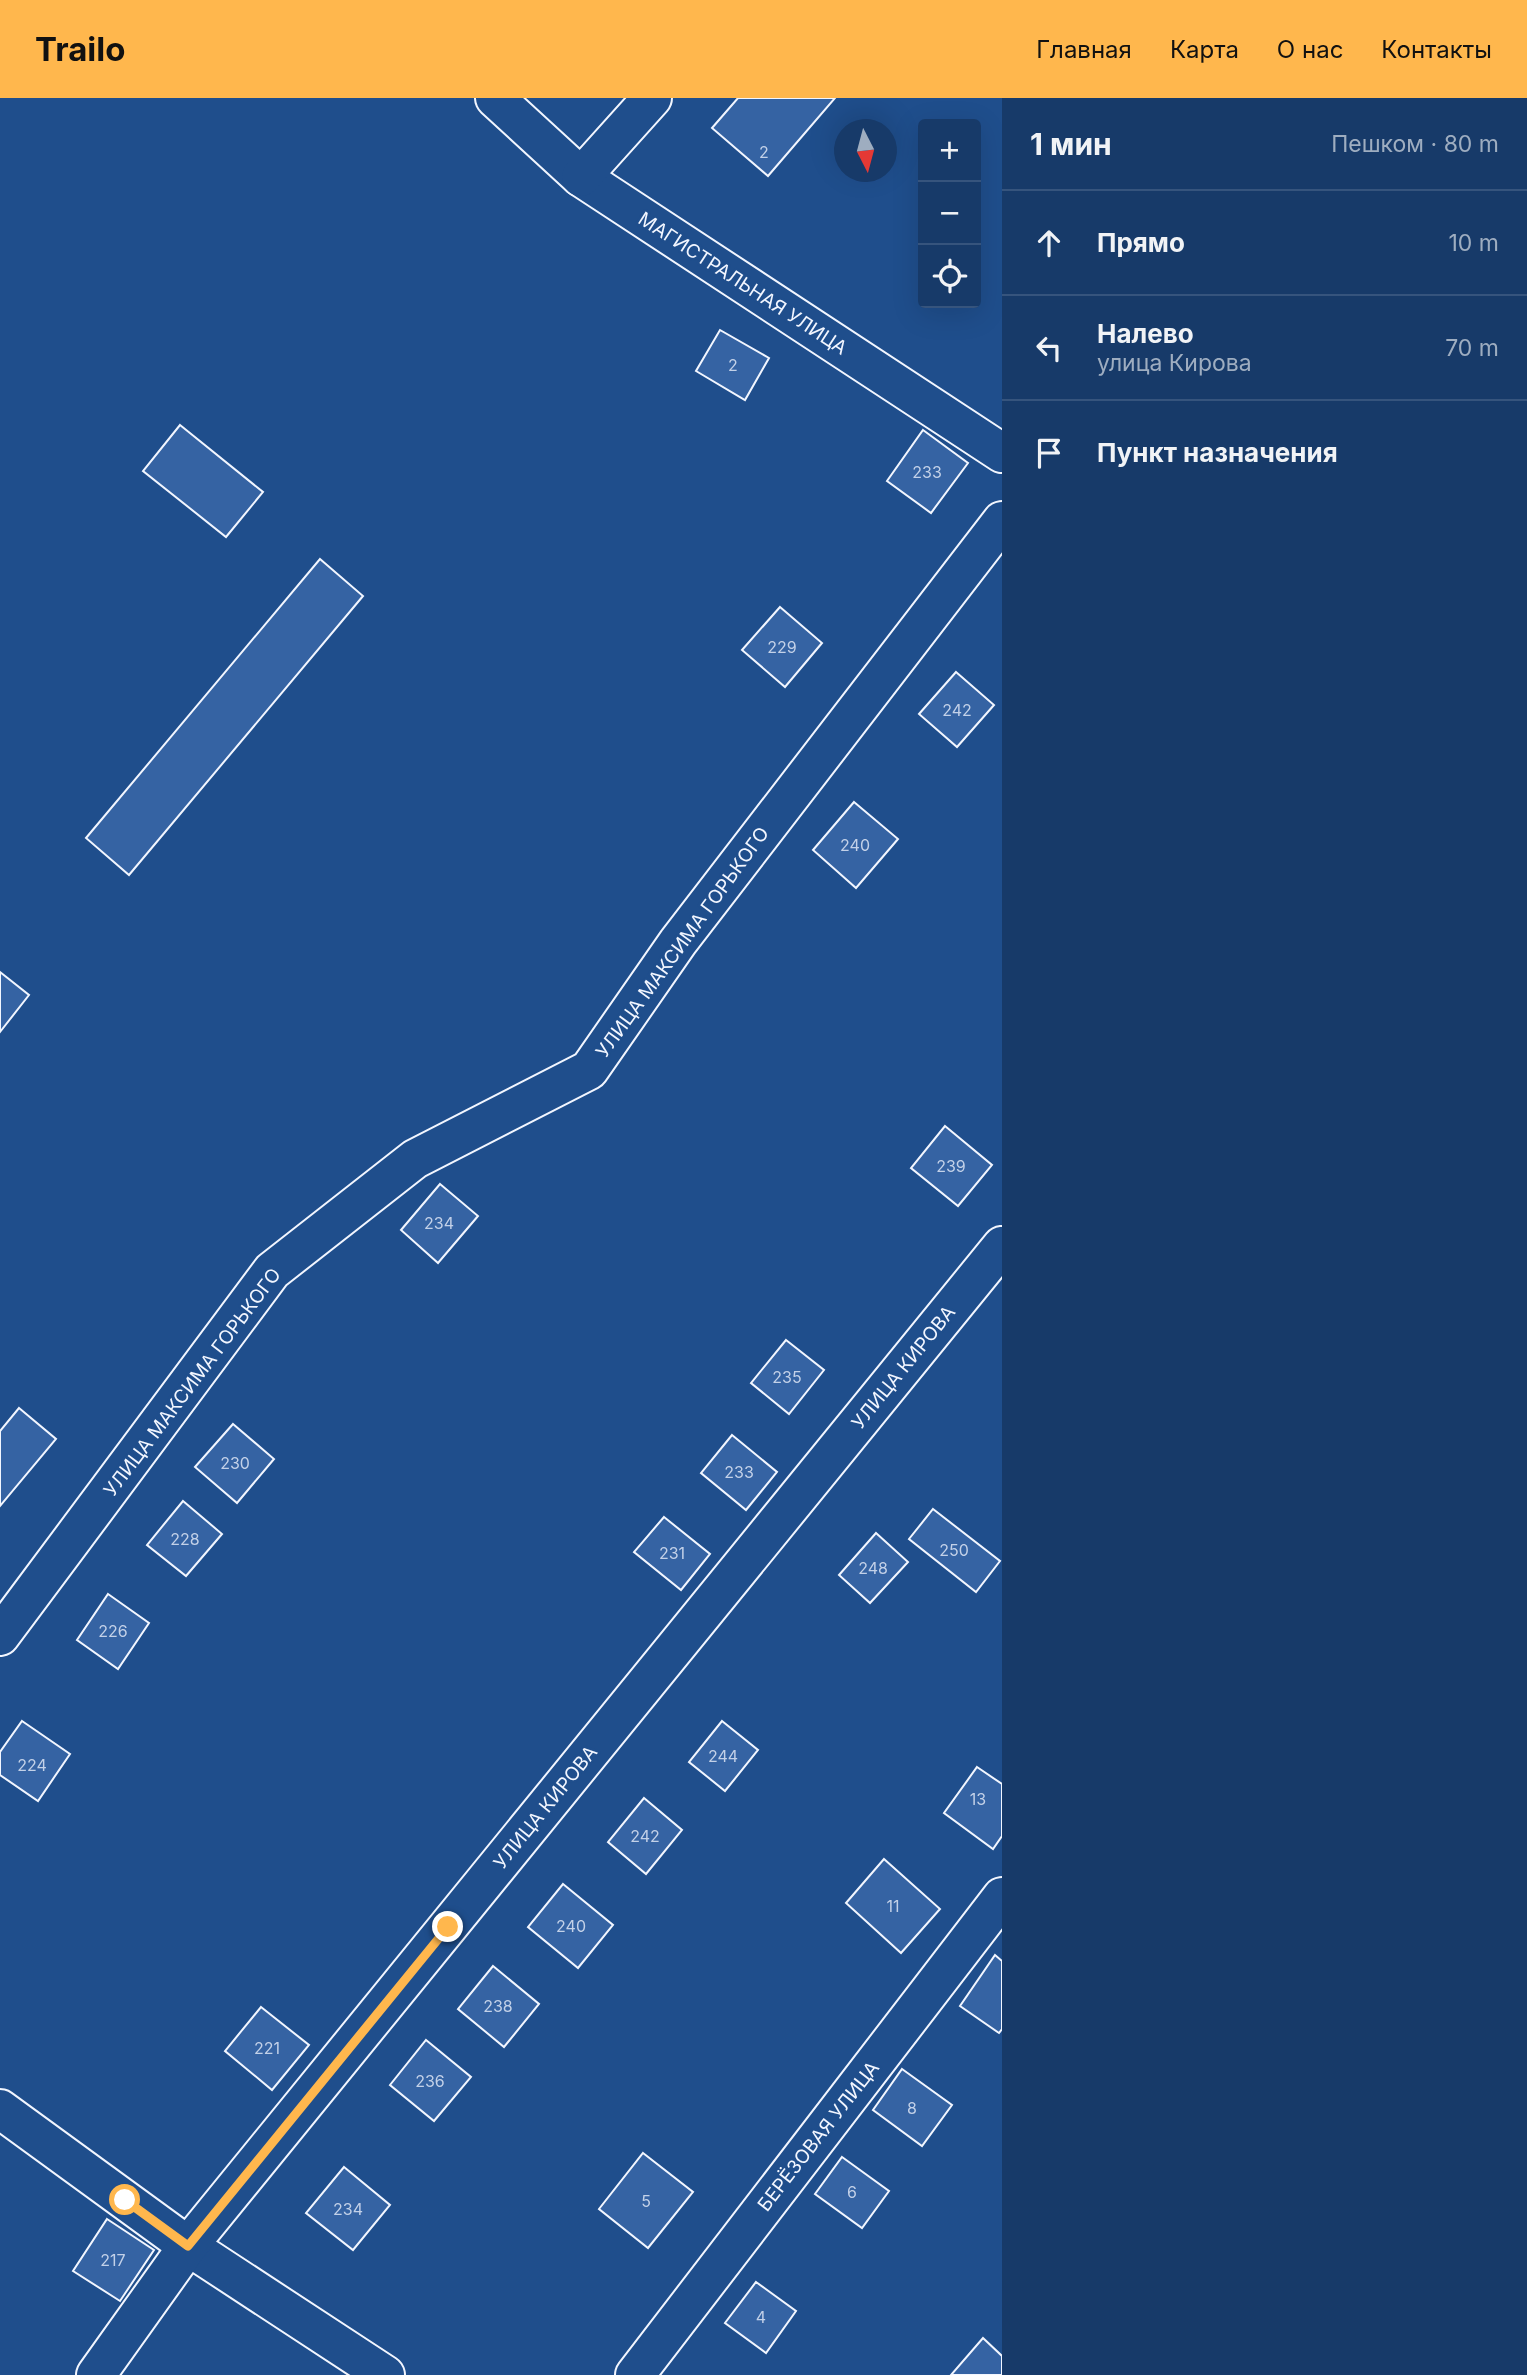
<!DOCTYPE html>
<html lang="ru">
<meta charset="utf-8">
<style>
:root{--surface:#173a69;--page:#20416f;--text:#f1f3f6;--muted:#9eadc0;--line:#36547d;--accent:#ffb74d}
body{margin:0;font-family:Inter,sans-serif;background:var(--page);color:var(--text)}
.controls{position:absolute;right:21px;top:21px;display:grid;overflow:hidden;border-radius:7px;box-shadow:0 7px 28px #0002}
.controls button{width:63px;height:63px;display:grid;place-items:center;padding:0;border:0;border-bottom:2px solid var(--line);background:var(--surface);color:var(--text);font:35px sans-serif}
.compass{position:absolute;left:834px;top:21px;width:63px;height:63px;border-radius:50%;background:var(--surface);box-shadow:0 7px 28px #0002;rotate:174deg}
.stop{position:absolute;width:21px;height:21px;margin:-16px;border:5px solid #ffb74d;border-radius:50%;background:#fff}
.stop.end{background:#ffb74d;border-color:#fff;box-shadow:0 2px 7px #0008}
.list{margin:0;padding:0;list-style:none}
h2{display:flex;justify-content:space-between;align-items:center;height:91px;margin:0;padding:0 28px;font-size:30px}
h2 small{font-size:23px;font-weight:400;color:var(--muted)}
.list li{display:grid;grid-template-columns:46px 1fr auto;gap:21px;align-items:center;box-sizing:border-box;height:105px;padding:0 28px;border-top:2px solid var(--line)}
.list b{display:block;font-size:26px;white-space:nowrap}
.list p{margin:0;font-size:23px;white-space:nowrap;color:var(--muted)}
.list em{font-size:23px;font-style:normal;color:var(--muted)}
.icon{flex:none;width:38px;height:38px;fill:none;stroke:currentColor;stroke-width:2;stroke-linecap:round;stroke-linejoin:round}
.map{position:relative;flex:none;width:1002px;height:2277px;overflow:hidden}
header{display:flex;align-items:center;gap:42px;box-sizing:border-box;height:98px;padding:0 35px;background:var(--accent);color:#111}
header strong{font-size:33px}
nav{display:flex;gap:38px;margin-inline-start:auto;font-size:24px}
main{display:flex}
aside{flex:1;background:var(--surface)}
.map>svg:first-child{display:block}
</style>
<header>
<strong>Trailo</strong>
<nav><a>Главная</a><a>Карта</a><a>О нас</a><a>Контакты</a></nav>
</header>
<main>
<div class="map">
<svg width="1002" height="2277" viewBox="0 0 1002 2277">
<rect width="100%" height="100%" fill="#1f4e8c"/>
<g fill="#3563a3" stroke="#f2f6ff" stroke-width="2">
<polygon points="738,0 835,0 768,78 712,30"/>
<polygon points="720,232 769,260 745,302 696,273"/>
<polygon points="180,327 263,394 226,439 143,373"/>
<polygon points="923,332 968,365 931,415 887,383"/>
<polygon points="320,461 363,498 129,777 86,740"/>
<polygon points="780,509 822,545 785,589 742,552"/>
<polygon points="956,574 994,607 957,649 919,616"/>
<polygon points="854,704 898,741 856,790 813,752"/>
<polygon points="0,874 29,897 0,934"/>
<polygon points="945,1028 992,1067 958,1108 911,1070"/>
<polygon points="440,1086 478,1118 438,1165 401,1132"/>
<polygon points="786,1242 824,1272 789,1316 751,1285"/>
<polygon points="19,1310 56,1341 0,1408 0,1333"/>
<polygon points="233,1326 274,1361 237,1405 195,1369"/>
<polygon points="732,1337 777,1374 746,1412 701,1375"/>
<polygon points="183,1403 222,1436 186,1478 147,1447"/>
<polygon points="933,1411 1000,1463 976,1494 909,1441"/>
<polygon points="664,1419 710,1456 681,1492 634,1454"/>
<polygon points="876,1435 908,1464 870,1505 839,1477"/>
<polygon points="108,1496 149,1525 118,1571 77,1542"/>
<polygon points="22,1623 70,1656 38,1703 0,1677 0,1654"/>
<polygon points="722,1623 758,1652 725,1693 689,1664"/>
<polygon points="977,1669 1002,1686 1002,1738 993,1751 944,1715"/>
<polygon points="644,1700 682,1732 646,1776 608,1744"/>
<polygon points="884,1761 940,1811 901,1855 846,1805"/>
<polygon points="563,1786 613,1827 578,1870 528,1829"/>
<polygon points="995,1857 1002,1863 1002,1931 999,1935 960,1908"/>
<polygon points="493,1868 539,1906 504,1949 458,1911"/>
<polygon points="261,1909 309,1947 272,1992 225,1953"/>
<polygon points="426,1942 471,1979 434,2023 390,1987"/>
<polygon points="902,1971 952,2007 922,2048 873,2012"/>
<polygon points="643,2055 693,2094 648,2150 599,2111"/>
<polygon points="842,2059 889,2093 862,2130 815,2096"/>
<polygon points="344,2069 390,2107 353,2152 306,2115"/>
<polygon points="107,2121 154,2152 120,2203 73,2173"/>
<polygon points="756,2184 796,2213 766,2255 725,2225"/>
<polygon points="983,2240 1002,2258 1002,2277 951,2277"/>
</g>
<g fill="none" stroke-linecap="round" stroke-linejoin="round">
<g stroke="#f2f6ff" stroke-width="42">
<g id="minor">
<polyline points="495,0 581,79 1002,355"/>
<polyline points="581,79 652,0"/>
<polyline points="0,1538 272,1173 415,1061 589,972 678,844 1002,423"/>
<polyline points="0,2011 188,2148 385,2277"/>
<polyline points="96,2277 188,2148 1002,1148"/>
<polyline points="635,2277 1002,1799"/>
</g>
</g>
<use href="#minor" stroke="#1f4e8c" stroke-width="38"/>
</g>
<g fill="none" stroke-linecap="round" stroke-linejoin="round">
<polyline stroke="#ffb74d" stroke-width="9" points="125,2102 188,2148 448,1829"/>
</g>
<g text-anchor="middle" stroke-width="5" stroke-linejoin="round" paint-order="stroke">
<g font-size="16" fill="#c3d1e8">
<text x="764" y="60">2</text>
<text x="733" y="273">2</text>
<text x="927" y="380">233</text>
<text x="782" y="555">229</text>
<text x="957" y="618">242</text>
<text x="855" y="753">240</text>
<text x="951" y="1074">239</text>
<text x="439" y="1131">234</text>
<text x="787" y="1285">235</text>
<text x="235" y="1371">230</text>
<text x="739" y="1380">233</text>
<text x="185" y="1447">228</text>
<text x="954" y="1458">250</text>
<text x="672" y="1461">231</text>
<text x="873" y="1476">248</text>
<text x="113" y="1539">226</text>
<text x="723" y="1664">244</text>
<text x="32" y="1673">224</text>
<text x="978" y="1707">13</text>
<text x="645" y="1744">242</text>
<text x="893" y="1814">11</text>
<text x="571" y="1834">240</text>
<text x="498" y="1914">238</text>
<text x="267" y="1956">221</text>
<text x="430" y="1989">236</text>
<text x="912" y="2016">8</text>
<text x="852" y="2100">6</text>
<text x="646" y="2109">5</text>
<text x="348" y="2117">234</text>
<text x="113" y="2168">217</text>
<text x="761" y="2225">4</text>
</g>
<g font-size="19" fill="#f2f6ff" stroke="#1f4e8c">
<text transform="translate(743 185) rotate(33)" y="7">МАГИСТРАЛЬНАЯ УЛИЦА</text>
<text transform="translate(682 844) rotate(-54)" y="7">УЛИЦА МАКСИМА ГОРЬКОГО</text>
<text transform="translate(903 1269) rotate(-51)" y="7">УЛИЦА КИРОВА</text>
<text transform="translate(192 1284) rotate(-53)" y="7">УЛИЦА МАКСИМА ГОРЬКОГО</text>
<text transform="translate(545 1709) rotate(-51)" y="7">УЛИЦА КИРОВА</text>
<text transform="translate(818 2038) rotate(-52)" y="7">БЕРЁЗОВАЯ УЛИЦА</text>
</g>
</g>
</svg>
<div class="controls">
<button>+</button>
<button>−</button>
<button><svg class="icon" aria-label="locate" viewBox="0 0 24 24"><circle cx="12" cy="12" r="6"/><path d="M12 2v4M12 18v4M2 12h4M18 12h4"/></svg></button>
</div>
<svg class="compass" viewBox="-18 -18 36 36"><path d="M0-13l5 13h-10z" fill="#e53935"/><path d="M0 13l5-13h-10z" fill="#9eadc0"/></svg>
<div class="stop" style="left:125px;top:2102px"></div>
<div class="stop end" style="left:448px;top:1829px"></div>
</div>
<aside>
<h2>1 мин<small>Пешком · 80 m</small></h2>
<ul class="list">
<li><svg class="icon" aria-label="ahead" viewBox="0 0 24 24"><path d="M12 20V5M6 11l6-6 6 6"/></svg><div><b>Прямо</b></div><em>10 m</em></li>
<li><svg class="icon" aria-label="left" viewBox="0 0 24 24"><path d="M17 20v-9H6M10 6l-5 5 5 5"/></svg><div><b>Налево</b><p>улица Кирова</p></div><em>70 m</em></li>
<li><svg class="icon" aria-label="arrive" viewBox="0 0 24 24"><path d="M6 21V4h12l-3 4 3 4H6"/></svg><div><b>Пункт назначения</b></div></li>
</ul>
</aside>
</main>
